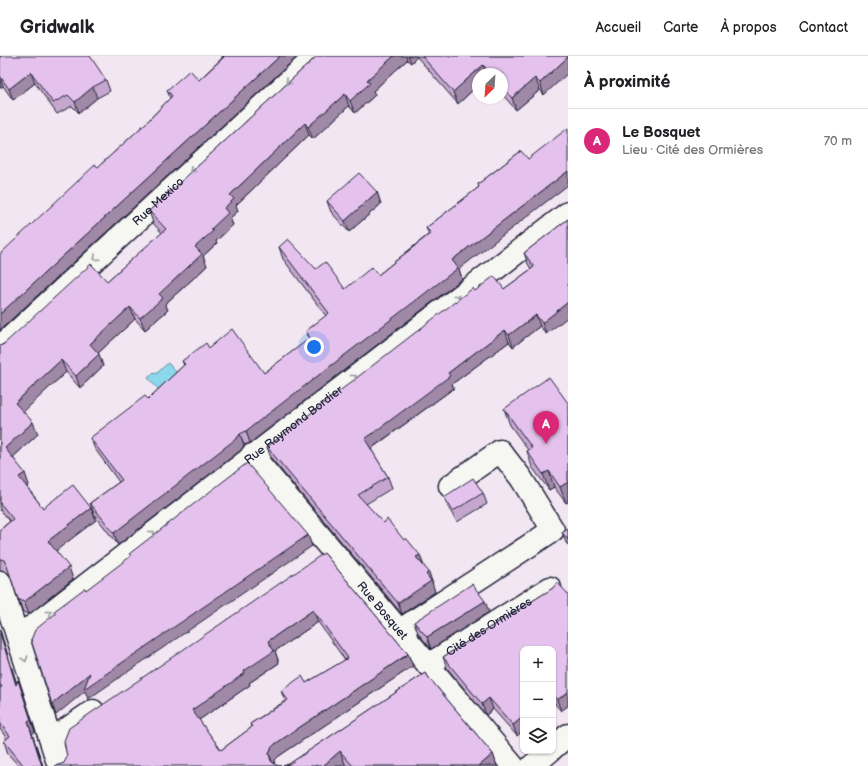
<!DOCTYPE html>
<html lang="fr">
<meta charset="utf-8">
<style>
:root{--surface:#fff;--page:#f2f2f2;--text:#202124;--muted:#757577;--line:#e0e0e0;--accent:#db2777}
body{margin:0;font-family:"Balsamiq Sans",sans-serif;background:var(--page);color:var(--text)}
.controls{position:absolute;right:12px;bottom:12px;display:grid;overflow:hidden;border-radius:8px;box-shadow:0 1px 3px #0004}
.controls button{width:36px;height:36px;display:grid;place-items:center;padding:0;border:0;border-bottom:1px solid var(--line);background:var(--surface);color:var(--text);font:20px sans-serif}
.compass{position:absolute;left:472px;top:12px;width:36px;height:36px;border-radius:50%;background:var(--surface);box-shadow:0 1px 3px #0004;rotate:205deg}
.you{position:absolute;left:314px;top:291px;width:14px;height:14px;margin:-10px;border:3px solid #fff;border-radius:50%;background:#1a73e8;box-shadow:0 0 0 6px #1a73e833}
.badge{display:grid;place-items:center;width:26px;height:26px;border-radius:50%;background:var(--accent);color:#fff;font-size:13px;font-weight:700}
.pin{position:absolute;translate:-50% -33px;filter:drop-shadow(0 1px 2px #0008)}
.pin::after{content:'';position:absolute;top:21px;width:14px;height:12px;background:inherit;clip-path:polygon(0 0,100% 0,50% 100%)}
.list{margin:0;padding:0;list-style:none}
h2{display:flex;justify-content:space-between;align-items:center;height:52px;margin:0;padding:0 16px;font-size:17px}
h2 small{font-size:13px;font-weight:400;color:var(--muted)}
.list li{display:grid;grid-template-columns:26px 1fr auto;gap:12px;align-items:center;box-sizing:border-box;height:64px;padding:0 16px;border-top:1px solid var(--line)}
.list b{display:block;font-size:15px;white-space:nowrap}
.list p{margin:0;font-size:13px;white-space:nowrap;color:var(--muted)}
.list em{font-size:13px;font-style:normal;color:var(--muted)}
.icon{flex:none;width:22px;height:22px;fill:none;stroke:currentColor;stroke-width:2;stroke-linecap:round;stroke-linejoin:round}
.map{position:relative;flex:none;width:568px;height:710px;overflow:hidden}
header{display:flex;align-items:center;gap:24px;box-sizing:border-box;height:56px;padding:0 20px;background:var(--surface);border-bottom:1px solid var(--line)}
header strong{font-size:19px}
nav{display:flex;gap:22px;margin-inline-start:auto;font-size:14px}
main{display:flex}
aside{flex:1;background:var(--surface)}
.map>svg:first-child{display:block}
</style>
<header>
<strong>Gridwalk</strong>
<nav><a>Accueil</a><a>Carte</a><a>À propos</a><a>Contact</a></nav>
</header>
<main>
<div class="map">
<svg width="568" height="710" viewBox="0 0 568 710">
<rect width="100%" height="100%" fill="#f1e6f1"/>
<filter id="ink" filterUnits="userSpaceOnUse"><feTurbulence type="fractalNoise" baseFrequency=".025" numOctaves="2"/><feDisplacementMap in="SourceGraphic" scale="8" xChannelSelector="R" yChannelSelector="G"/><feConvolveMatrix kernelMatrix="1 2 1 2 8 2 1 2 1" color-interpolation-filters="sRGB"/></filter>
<g filter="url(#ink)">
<polygon fill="#8dd7ed" stroke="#628fa6" points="168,307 177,317 159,334 148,322 154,316 156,318"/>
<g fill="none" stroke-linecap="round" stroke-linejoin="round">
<g stroke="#22223b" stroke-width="25">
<g id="minor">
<path id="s1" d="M 0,291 L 316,0"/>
<path id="s2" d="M 252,399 L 513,710"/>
<polyline points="0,526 59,710"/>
<polyline points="399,575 553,474 521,422 500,395 450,430"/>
<path id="s3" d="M 17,578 L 33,570 L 568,157"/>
<path id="s4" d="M 428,609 L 550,532"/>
<polyline points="50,682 58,679 93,655"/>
<polyline points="553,692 568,679"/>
<polyline points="532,710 550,695"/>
</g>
</g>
<use href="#minor" stroke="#f6f6f2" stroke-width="22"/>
</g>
<g fill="#c5a7cd" stroke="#22223b" fill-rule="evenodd">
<polygon points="0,0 106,24 110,35 97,42 79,57 72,50 57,58 35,27 13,44 3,30 0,32"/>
<polygon points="222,0 298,0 0,274 98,111 146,67 170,42 167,34 199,24 222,2"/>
<polygon points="317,0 568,0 544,39 540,34 516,54 502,38 502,18 478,18 478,29 458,48 417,1 411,7 407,4 373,35 375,39 355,57 349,50 313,83 309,79 236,149 238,155 230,162 233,169 216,185 217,187 203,200 207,210 165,248 168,254 145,274 135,263 98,297 103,310 80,332 66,316 23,355 38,378 13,401 29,429 27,431 43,452 91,452 96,464 56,494 73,523 29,558 23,556 11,521 8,517 2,514 0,514 0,474 10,465 0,454 0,290 107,225 162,177 153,167 149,155"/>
<polygon points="521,95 459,213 462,223 250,387 244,389 241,394 118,489 94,458 90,447 119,426 95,393 90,382 148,343 184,309 182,305 209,292 264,317 309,283 306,275 326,260 283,203 279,191 316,213 345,233 378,219 429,178 426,172 479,131 478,128"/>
<polygon points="377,136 381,148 349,176 331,156 327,145"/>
<polygon points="568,163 546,278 540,270 513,291 509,286 452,328 454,332 371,393 388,421 392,432 366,448 424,510 433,527 432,528 435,536 402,558 271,402 267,391 475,235 504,233 531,213 528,208 524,197"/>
<polygon points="568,347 568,446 566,447 554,431 549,434 532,411 527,395 528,394 510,369 504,353"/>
<polygon points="483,437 487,448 457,466 448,451 444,441"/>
<polygon points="568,472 568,489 566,487 562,476"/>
<path d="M 324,497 L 408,598 L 413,610 L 279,700 L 275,704 L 274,708 L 276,709 L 64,707 ZM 318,566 L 345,604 L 306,627 L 281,635 L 285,645 L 250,668 L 252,671 L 221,694 L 199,664 L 250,629 L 249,627 L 279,607 L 275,595 Z"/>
<polygon points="553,532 561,655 555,648 553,650 553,593 517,680 493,653 486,659 447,612 443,601"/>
<polygon points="489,556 431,593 418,577 414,566"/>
<polygon points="0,574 17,628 18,624 35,676 32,678 43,710 19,710 8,698 4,685 7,683 0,673"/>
<polygon points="425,617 493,698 497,710 347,710 345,708 342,710 283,710 289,708"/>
</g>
<g fill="#a088a7" stroke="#22223b">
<polygon points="280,0 298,0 0,274 0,258"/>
<polygon points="394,0 406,0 407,4 373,35 375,39 355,57 350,45 367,24"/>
<polygon points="408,0 416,0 417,1 411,7"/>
<polygon points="568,1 568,17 544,39 540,27"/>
<polygon points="483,9 487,18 478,18 478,29 458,48 453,36"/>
<polygon points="31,16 35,27 13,44 9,33"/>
<polygon points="0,21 3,30 0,32"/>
<polygon points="535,22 540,34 516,54 512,42"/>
<polygon points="93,31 97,42 79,57 75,46"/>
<polygon points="345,38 349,50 313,83 308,71"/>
<polygon points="305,67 309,79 236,149 238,155 230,162 233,169 216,185 217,187 203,200 207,210 165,248 168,254 145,274 140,262 159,238 195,191 211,173 224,152 230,139"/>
<polygon points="568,115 568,129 459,213 462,223 250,387 246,375 452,204"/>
<polygon points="377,136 381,148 349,176 345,165"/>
<polygon points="568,246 568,261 546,278 542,267"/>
<polygon points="130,251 135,263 95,300 90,288"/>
<polygon points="536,259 540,270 513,291 509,279"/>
<polygon points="505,274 509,286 452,328 454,332 369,394 365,383 448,317"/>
<polygon points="99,298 103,310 80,332 76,320"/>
<polygon points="61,304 66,316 20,359 15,347"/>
<polygon points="33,366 38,378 10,404 5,392"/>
<polygon points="240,378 244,389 241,394 118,489 114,477"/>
<polygon points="549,415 554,431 549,434 543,418"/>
<polygon points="25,417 29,429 24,434 19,421"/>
<polygon points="568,426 568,446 566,447 560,431"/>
<polygon points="91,452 96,464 53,497 48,485"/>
<polygon points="308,479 312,490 88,643 85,635 56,659 52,648 90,617"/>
<polygon points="420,499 424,510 416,501"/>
<polygon points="69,511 73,523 29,558 24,546"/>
<polygon points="429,516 435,536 402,558 398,547"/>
<polygon points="485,545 489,556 431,593 427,581"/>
<polygon points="313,554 318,566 275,595 279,607 249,627 250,629 196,666 192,654 244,615 268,585"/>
<polygon points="0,574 21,642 16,629 0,577"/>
<polygon points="408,598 413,610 279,700 275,704 274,710 269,698 271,692 275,688"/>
<polygon points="18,624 35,676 32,678 43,710 28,666"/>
<polygon points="568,636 568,650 561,655 557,644"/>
<polygon points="553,641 555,648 553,650"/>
<polygon points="489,642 493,653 486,659 482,648"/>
<polygon points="523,661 523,675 517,680 513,669"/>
<polygon points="340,695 345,708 342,710 323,710"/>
<polygon points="493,698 497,710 479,710"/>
</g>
<g fill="#e5c2ee" stroke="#22223b" fill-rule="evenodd">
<polygon points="0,0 90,0 106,24 93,31 75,46 68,39 53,47 31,16 9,33 0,20"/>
<polygon points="222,0 280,0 0,258 0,198 95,109 98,111 146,67 172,40 167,34 190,14 199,24 224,1"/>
<polygon points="317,0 394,0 367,24 370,27 350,45 345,38 308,71 305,67 230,139 234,143 224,152 228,157 211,173 213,175 195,191 202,198 159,238 163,242 140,262 130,251 90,288 99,298 76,320 61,304 15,347 33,366 5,392 25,417 19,421 43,452 73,429 91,452 48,485 69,511 24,546 18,543 7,510 4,504 0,503 0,474 13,463 0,447 0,290 4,288 91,208 107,225 166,173 149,155"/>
<polygon points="422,0 568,0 568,1 540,27 535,22 512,42 502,31 502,18 491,18 483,9 453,36"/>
<polygon points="568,72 568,115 452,204 458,212 246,375 240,378 237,382 114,477 90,447 122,424 90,382 145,340 148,343 185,308 182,305 206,287 209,292 232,273 264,317 310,282 306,275 329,257 279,191 288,183 316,213 325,206 345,233 372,211 378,219 431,177 426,172 479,131 478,128 521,95 528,103"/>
<polygon points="359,117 377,136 345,165 327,145"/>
<polygon points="568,163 568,246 542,267 536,259 509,279 505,274 448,317 450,320 365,383 388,421 358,439 384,467 387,463 404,484 406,482 420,499 416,501 429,516 426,518 431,525 398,547 267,391 473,232 475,235 494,220 504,233 534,211 524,197"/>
<polygon points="549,321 568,347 568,426 560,431 549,415 543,418 527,395 532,392 504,353"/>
<polygon points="247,407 308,479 84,633 90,617 52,648 31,584 35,574 56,557 53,556 85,532 86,534 131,500 129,498"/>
<polygon points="473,422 483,437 453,455 444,441"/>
<polygon points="568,472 568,484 562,476"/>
<path d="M 324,497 L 408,598 L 275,688 L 271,692 L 269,698 L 271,705 L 276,709 L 281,710 L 55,710 L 64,707 L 67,701 L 64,685 L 69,672 ZM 313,554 L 348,602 L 306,627 L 302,620 L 281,635 L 288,644 L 250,668 L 252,671 L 221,694 L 192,654 L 245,617 L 244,615 L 274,595 L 268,585 Z"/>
<polygon points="557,526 568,538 568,636 557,644 553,639 553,593 523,593 523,661 513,669 489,642 482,648 443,601 553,532"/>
<polygon points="472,528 485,545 427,581 414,566"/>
<polygon points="0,577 16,629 18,624 31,664 28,666 42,710 24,710 4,685 10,680 0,667 0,632 2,631 0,628"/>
<polygon points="425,617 493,698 479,710 353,710 340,695 323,710 317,710 316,709 315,710 283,710 289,708"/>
</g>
<defs><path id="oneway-chevron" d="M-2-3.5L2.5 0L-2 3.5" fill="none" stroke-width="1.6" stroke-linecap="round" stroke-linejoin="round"/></defs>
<g stroke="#9797a0">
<use href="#oneway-chevron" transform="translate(288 26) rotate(137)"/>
<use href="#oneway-chevron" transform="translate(192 114) rotate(137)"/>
<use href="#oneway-chevron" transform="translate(96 202) rotate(137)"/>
<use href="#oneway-chevron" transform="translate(457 241) rotate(-38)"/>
<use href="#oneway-chevron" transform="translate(354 321) rotate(-38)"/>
<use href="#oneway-chevron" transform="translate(152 477) rotate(-38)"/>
<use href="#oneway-chevron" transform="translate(49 557) rotate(-38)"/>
<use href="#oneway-chevron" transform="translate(25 603) rotate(72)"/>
</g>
</g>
<g text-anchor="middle" stroke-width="3" stroke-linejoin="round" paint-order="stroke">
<g font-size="12" fill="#22223b" stroke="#f6f6f2">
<text dy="4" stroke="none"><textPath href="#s1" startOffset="215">Rue Mexico</textPath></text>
<text dy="4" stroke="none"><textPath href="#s3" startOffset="347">Rue Raymond Bordier</textPath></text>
<text dy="4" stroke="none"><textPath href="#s2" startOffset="203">Rue Bosquet</textPath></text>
<text dy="4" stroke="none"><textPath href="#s4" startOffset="72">Cité des Ormières</textPath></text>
</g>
</g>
</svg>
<div class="controls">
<button>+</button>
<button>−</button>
<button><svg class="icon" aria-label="layers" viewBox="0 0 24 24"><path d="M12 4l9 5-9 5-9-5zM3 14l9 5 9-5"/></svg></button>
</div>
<svg class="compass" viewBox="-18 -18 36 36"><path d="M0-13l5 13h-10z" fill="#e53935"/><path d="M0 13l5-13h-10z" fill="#757577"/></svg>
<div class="you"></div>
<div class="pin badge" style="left:546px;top:388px">A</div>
</div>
<aside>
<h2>À proximité<small></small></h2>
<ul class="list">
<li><span class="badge">A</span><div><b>Le Bosquet</b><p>Lieu · Cité des Ormières</p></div><em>70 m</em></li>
</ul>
</aside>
</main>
